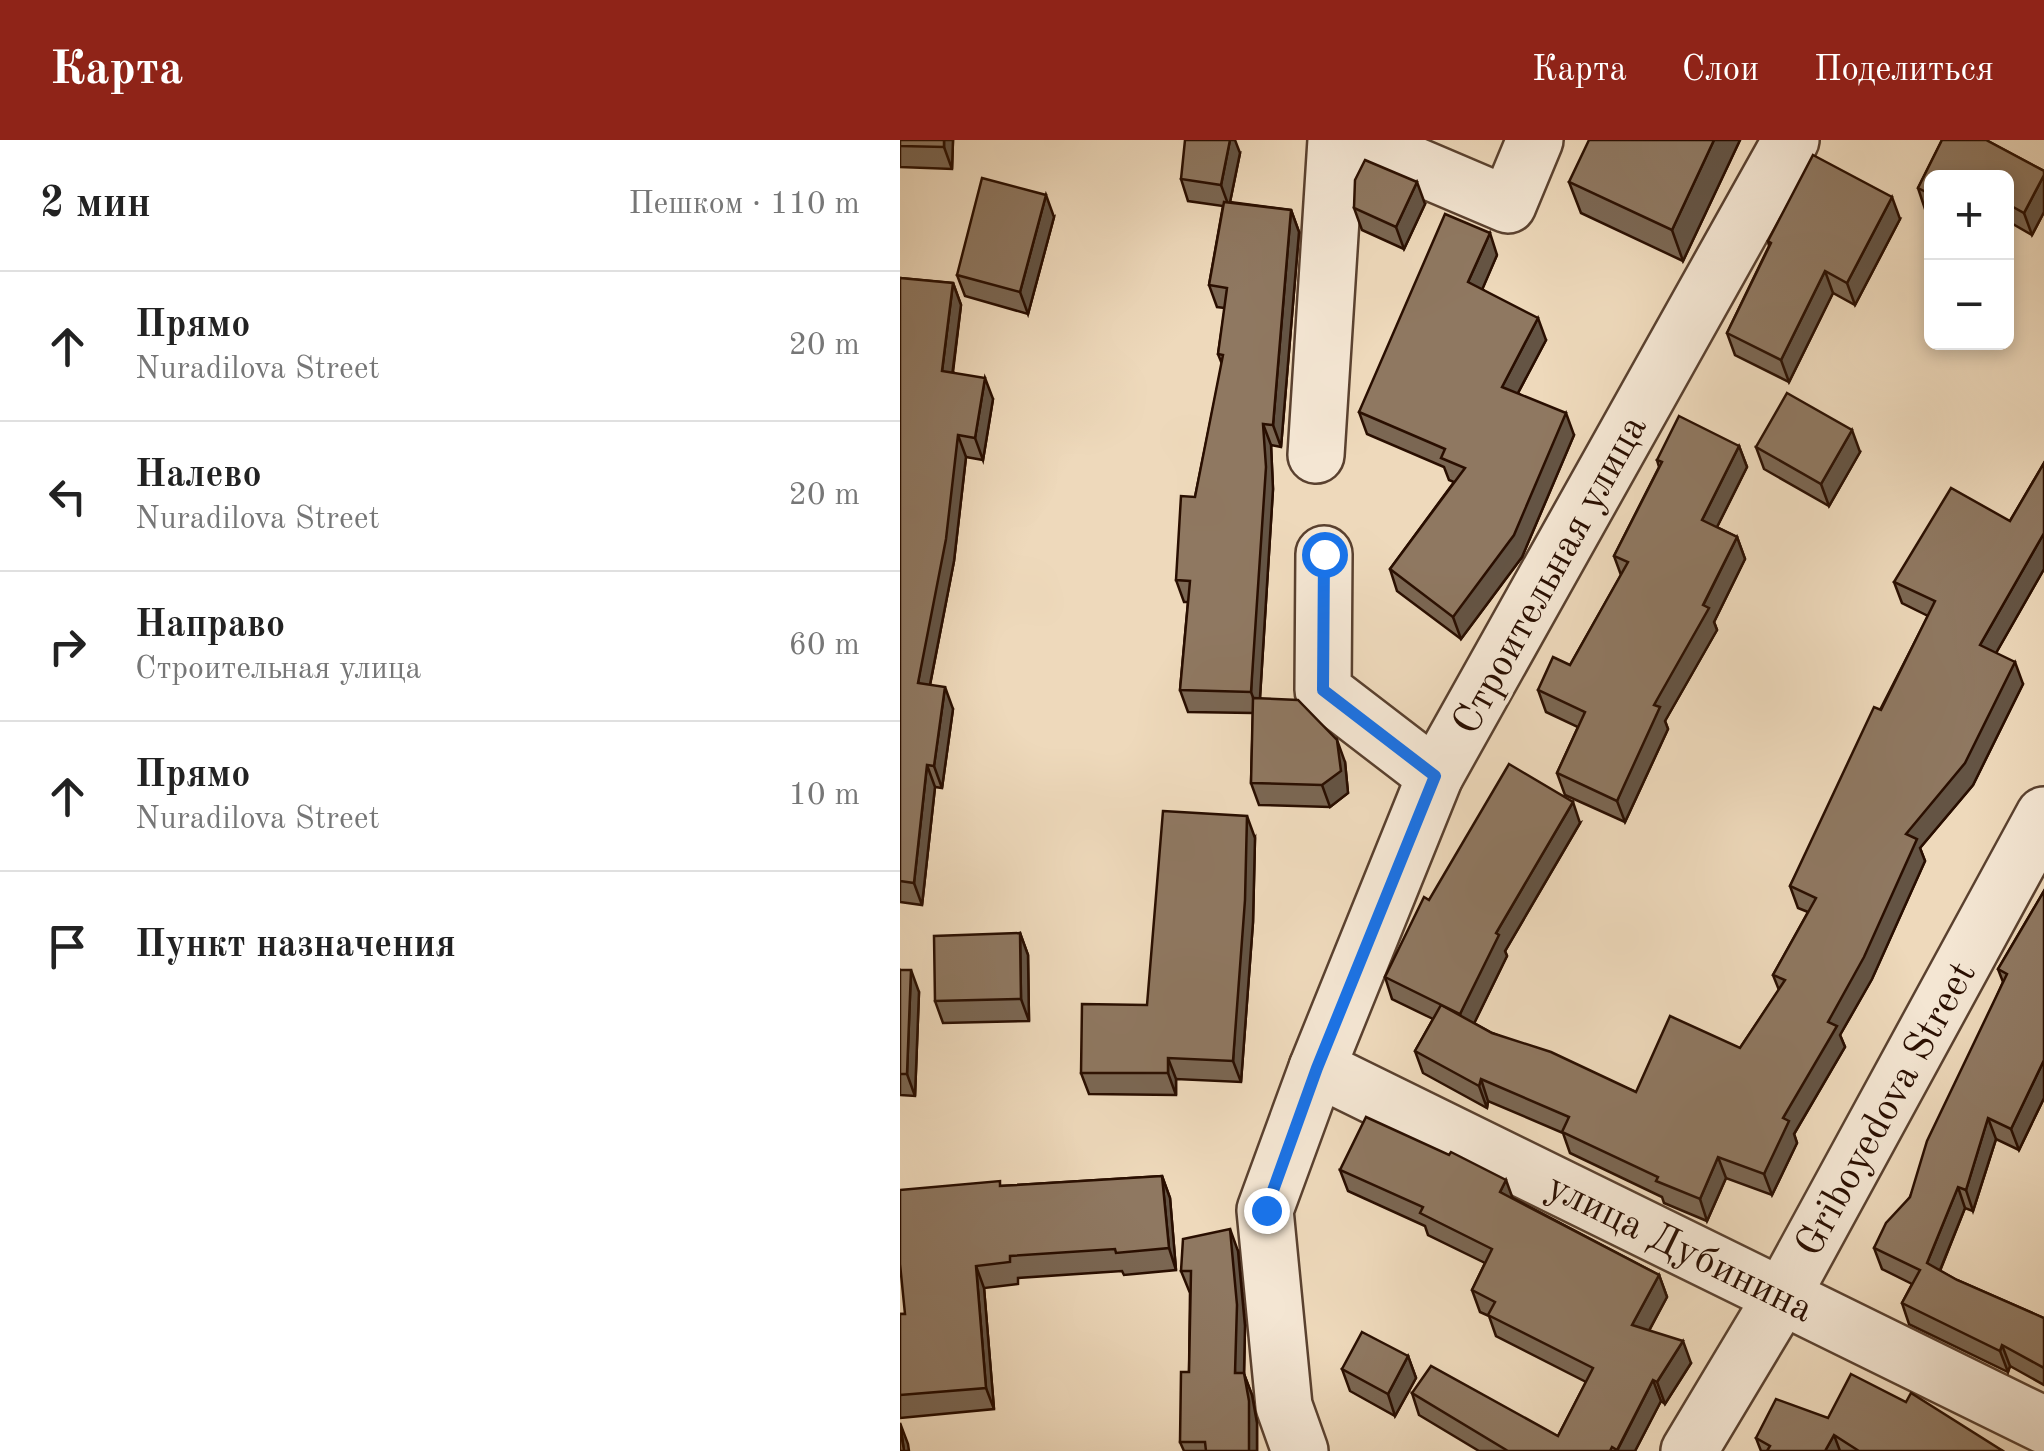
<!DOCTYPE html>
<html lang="ru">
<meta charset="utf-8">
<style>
:root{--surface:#fff;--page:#f6f6f6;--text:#222;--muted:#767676;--line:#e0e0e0;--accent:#8f2418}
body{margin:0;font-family:"Old Standard TT",serif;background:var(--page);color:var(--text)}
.controls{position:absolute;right:30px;top:30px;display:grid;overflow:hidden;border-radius:15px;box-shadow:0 5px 15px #0003}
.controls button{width:90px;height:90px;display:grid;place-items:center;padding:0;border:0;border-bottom:2px solid var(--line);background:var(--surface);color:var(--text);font:50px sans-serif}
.stop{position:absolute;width:30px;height:30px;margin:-22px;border:8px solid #1a73e8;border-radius:50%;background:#fff}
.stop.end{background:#1a73e8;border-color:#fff;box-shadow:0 2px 10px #0008}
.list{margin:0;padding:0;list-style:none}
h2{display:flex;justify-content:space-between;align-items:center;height:130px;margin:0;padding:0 40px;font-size:42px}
h2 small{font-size:32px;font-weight:400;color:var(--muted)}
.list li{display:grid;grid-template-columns:65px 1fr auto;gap:30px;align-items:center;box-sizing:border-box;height:150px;padding:0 40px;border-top:2px solid var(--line)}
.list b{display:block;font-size:38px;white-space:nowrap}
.list p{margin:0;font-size:32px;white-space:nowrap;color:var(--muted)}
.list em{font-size:32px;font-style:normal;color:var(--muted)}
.icon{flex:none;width:55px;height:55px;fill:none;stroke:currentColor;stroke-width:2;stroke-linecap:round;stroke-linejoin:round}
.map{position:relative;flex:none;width:1144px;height:1311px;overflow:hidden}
header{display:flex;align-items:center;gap:60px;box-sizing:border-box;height:140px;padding:0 50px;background:var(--accent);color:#fff}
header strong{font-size:48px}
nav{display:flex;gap:55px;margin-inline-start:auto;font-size:35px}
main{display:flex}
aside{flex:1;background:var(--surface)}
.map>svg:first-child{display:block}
</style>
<header>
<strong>Карта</strong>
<nav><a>Карта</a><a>Слои</a><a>Поделиться</a></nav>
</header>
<main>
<aside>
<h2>2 мин<small>Пешком · 110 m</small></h2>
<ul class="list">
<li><svg class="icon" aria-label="ahead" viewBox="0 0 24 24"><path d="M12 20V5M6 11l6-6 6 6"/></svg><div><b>Прямо</b><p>Nuradilova Street</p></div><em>20 m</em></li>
<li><svg class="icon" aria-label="left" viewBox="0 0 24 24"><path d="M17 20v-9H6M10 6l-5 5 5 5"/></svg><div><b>Налево</b><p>Nuradilova Street</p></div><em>20 m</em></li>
<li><svg class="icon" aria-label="right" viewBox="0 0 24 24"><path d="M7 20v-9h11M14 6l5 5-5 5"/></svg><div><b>Направо</b><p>Строительная улица</p></div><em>60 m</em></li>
<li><svg class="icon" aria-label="ahead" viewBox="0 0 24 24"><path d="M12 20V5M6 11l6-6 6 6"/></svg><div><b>Прямо</b><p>Nuradilova Street</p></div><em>10 m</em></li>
<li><svg class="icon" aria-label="arrive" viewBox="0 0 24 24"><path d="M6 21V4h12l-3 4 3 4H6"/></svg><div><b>Пункт назначения</b></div></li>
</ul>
</aside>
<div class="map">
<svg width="1144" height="1311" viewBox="0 0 1144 1311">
<rect width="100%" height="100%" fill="#eed9bb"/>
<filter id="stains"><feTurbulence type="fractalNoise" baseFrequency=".002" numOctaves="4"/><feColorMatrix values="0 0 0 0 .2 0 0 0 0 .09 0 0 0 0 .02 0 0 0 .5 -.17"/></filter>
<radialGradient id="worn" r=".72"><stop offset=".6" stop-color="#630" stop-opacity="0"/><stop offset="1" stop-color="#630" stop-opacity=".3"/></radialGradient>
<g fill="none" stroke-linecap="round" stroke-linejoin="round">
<g stroke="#5a412f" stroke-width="60">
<g id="minor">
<polyline points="455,0 608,65 635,0"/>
<polyline points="416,315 436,0"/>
<polyline points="424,414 423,550 535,636"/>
<polyline points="417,928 1144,1285"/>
<polyline points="400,1311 384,1266 365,1070 417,928 535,636 891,0"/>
<polyline points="789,1311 882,1156 1144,675"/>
</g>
</g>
<use href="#minor" stroke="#f4e6d3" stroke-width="55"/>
</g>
<g fill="#7b6753" stroke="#290e00" stroke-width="2.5">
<polygon points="0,0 53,0 52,29 0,27"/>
<polygon points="840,0 783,121 681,73 669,42"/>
<polygon points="1042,0 1086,0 1144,31 1144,72 1132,95 1106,80 1106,38 1032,38 1032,72 1025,69 1018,48"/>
<polygon points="340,13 330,62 391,70 399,92 381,307 371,305 373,349 360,558 445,622 448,653 430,667 359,665 351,643 353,573 288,572 280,550 288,462 284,462 276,440 295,357 322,224 318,214 325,168 317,167 309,145 323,66 288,61 281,39"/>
<polygon points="525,64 504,109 462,90 454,68"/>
<polygon points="154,77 128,174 65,156 57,135"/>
<polygon points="1000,79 955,165 933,153 889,242 835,215 827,193 869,106 868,101"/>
<polygon points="597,115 582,149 646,200 618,253 674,295 622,417 561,499 497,451 490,429 554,342 549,340 544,327 467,294 459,272"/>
<polygon points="0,138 53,143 61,165 53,232 93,259 83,320 66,317 54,421 30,545 53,569 42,648 35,647 22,765 0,762"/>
<polygon points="839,306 847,327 817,387 837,397 845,419 814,482 817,490 765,581 768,589 725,682 665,655 657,633 678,587 646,572 638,550 670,525 721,435 714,416 759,327 757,320"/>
<polygon points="856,307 960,312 929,366 864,329"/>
<polygon points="1144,323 1144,429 1096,513 1123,544 1073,645 1020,708 1025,721 972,839 940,895 945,907 894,994 897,1003 872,1055 826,1038 807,1081 764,1063 762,1057 670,1013 663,993 588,961 587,968 523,933 515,911 533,879 492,859 485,837 529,760 680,683 605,811 607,816 574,883 592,893 736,952 840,908 879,850 873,835 908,772 898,768 890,746 1028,476 1002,463 994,442 1110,381"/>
<polygon points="355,698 353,782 341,942 276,939 276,955 189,954 181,933 247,865"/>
<polygon points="1144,751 1144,958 1119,1010 1096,999 1073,1071 1065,1068 1040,1131 1057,1140 1144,1178 1144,1245 1110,1226 1108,1232 1009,1184 1002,1163 1012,1144 982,1129 974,1108 1010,1057 1103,842 1098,829"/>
<polygon points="120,793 128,815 129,881 43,883 35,861"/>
<polygon points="0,830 19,852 15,956 0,955"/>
<polygon points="440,1030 613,1058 759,1135 767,1157 749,1191 791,1223 765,1264 761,1261 735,1311 579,1311 519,1275 512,1253 658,1296 686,1242 596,1196 589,1176 580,1172 572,1150 585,1123 528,1095 525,1086 448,1051"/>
<polygon points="262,1036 270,1058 276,1130 224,1135 222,1131 118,1138 118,1144 84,1148 94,1269 0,1278 0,1174 5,1174 101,1046"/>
<polygon points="338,1111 345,1186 344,1234 352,1255 357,1283 357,1311 284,1311 280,1302 289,1232 290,1153 281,1131"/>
<polygon points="508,1216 516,1238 495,1276 450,1251 442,1229"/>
<polygon points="1006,1262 1103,1311 861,1311 856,1298 928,1278"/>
</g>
<g fill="#645444" stroke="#290e00" stroke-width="2.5">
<polygon points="44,0 53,0 52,29 44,7"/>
<polygon points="330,0 335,0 340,13 329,67 321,45"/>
<polygon points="814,0 840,0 783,121 772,90"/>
<polygon points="1144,35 1144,72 1132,95 1124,73"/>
<polygon points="517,42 525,64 504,109 496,87"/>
<polygon points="146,55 154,77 128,174 120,152"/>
<polygon points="992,57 1000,79 955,165 947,143"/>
<polygon points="391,70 399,92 381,307 373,285"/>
<polygon points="590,93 597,115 576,164 568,142"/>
<polygon points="925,131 933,153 889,242 881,220"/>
<polygon points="53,143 61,165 50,252 42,231"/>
<polygon points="638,178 646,200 610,268 602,247"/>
<polygon points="85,238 93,259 83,320 75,298"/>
<polygon points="666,273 674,295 622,417 561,499 553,477"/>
<polygon points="363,284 371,305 373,349 359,573 351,552"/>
<polygon points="952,290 960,312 929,366 921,344"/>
<polygon points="58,295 66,317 54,421 26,565 18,543"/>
<polygon points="839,306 847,327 810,401 802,380"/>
<polygon points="1144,393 1144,429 1088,527 1080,505"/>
<polygon points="837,397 845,419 814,482 817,490 765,581 768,589 725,682 717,661 754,565"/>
<polygon points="1115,522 1123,544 1073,645 1020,708 1025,721 972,839 940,895 945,907 894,994 897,1003 872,1055 864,1034 883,978 928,882 1006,694"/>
<polygon points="45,547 53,569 42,648 34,626"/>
<polygon points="437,600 445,622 448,653 430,667 422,645"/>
<polygon points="27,625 35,647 22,765 14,743"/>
<polygon points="673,662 680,683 605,811 607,816 568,896 560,874 596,793"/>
<polygon points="347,676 355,698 353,782 341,942 333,921"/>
<polygon points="120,793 128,815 129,881 121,859"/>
<polygon points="11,830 19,852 15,956 7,934"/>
<polygon points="268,918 276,939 276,955 268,933"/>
<polygon points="1144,920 1144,958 1119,1010 1111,989"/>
<polygon points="581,939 588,961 587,968 579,946"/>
<polygon points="1088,978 1096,999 1073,1071 1066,1050"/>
<polygon points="818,1017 826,1038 807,1081 800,1059"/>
<polygon points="262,1036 270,1058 276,1130 269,1108"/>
<polygon points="606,1040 614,1062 600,1052"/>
<polygon points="1058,1047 1065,1068 1034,1145 1027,1123"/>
<polygon points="330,1089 338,1111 345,1186 344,1234 352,1255 357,1283 357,1311 349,1311 335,1233"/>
<polygon points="76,1126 84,1148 94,1269 86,1248"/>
<polygon points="759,1135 767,1157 740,1207 732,1185"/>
<polygon points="783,1201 791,1223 765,1264 757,1242"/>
<polygon points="1102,1205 1110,1226 1108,1232 1100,1211"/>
<polygon points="508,1216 516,1238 495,1276 488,1254"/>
<polygon points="753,1240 761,1261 735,1311 717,1311"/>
<polygon points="0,1283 8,1304 9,1311 4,1311"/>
<polygon points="934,1295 940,1311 925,1311"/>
</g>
<g fill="#8f7861" stroke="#290e00" stroke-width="2.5">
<polygon points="0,0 44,0 44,7 0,6"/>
<polygon points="285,0 330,0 321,45 281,39"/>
<polygon points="689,0 814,0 772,90 669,42"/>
<polygon points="1042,0 1086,0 1144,31 1144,35 1124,73 1106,63 1106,38 1032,38 1032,55 1018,48"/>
<polygon points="913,15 992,57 947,143 925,131 881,220 827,193 871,103 868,101"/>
<polygon points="465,20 517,42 496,87 454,68 455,40"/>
<polygon points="82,38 146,55 120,152 57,135"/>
<polygon points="324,62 391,70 373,285 363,284 366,327 351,552 280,550 290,441 276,440 281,356 295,357 323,215 318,214 327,148 309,145"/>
<polygon points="545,74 590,93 568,142 638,178 602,247 666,273 614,395 553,477 490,429 565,328 541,318 545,309 459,272"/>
<polygon points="0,138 53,143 42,231 85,238 75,298 58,295 46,399 18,543 45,547 34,626 27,625 14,743 0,741"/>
<polygon points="887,253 952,290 921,344 856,307"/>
<polygon points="779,276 839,306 802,380 837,397 803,465 809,468 754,565 760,567 717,661 657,633 685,572 638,550 653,517 670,525 728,422 714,416 762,322 757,320"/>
<polygon points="1144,323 1144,393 1080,505 1115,522 1065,623 1006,694 1017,699 964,817 928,882 937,886 883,978 889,981 864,1034 818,1017 800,1059 756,1041 758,1037 662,992 669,977 581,939 579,946 515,911 541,865 592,893 651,912 736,952 770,876 840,908 885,840 873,835 916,758 890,746 974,567 981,570 1035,461 994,442 1051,348 1110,381"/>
<polygon points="353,558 398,560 437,600 441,631 422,645 351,643"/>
<polygon points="609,624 673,662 596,793 599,795 560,874 485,837 524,757 529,760"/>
<polygon points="263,671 347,676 345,760 333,921 268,918 268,933 181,933 182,864 247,865"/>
<polygon points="1144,751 1144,920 1111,989 1088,978 1066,1050 1058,1047 1027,1123 1057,1140 1144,1178 1144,1228 1102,1205 1100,1211 1002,1163 1020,1130 974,1108 986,1083 1010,1057 1027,1001 1107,834 1098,829"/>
<polygon points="120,793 121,859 35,861 34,796"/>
<polygon points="0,830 11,830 7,934 0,934"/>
<polygon points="466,977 549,1015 551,1012 606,1040 600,1052 759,1135 732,1185 783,1201 757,1242 753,1240 717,1310 712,1307 710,1311 608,1311 512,1253 531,1226 658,1296 693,1228 588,1175 595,1162 572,1150 592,1109 520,1073 523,1067 440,1030"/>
<polygon points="262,1036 269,1108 216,1113 215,1109 110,1116 110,1122 76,1126 86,1248 0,1255 0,1174 5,1174 0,1124 0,1050 100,1041 100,1046"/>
<polygon points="330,1089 337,1165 335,1233 344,1233 349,1261 349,1311 306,1311 305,1302 280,1302 281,1232 289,1232 291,1131 281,1131 283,1099"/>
<polygon points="462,1192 508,1216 488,1254 442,1229"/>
<polygon points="951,1234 1006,1262 1011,1253 1103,1311 959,1311 934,1295 925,1311 867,1311 870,1306 856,1298 876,1259 928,1278"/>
<polygon points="0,1284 4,1311 0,1311"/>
</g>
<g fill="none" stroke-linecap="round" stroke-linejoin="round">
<polyline stroke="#1a73e8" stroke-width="12" points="366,1070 417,928 535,636 423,550 424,414"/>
</g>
<g text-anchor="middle" stroke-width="8" stroke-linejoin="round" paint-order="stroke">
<g font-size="40" fill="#290e00" stroke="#f4e6d3">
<text transform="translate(648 434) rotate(-61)" y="14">Строительная улица</text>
<text transform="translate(984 968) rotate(-61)" y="14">Griboyedova Street</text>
<text transform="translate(781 1106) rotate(26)" y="14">улица Дубинина</text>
</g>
</g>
<rect width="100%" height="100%" filter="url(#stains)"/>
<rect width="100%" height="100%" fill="url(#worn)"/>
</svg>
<div class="controls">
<button>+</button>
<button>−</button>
</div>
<div class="stop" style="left:424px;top:414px"></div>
<div class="stop end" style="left:366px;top:1070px"></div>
</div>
</main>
